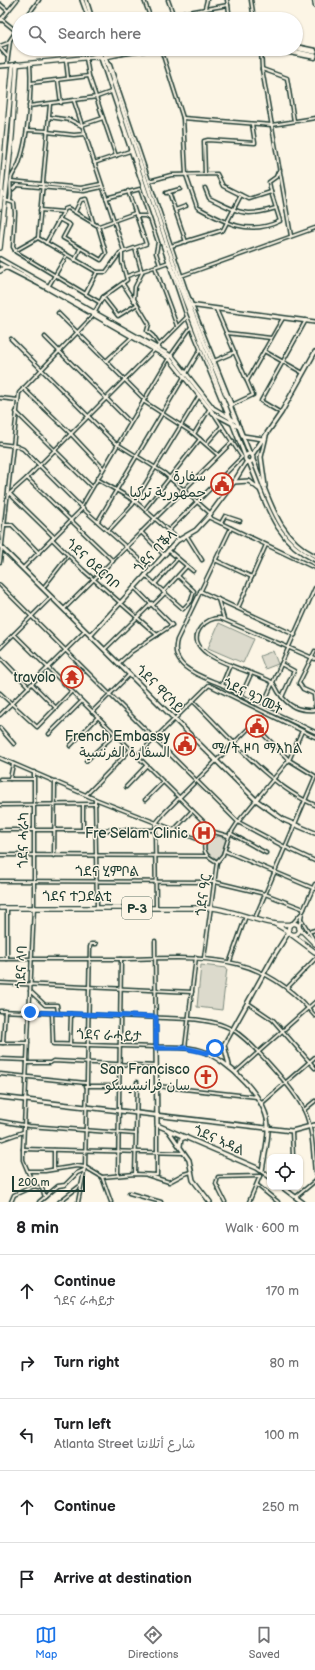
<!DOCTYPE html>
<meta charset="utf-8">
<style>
:root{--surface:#fff;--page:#f2f2f2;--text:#202124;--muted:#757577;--line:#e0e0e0;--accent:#1a73e8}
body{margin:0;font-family:"Balsamiq Sans","Playpen Sans Arabic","Noto Sans Ethiopic",sans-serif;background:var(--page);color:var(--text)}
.controls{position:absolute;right:12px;bottom:12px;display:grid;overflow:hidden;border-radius:8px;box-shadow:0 1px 3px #0004}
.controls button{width:36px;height:36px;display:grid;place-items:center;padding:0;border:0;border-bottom:1px solid var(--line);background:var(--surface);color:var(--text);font:20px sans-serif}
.scale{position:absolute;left:12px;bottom:10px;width:73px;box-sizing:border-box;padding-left:4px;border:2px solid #1f3d34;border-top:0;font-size:11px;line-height:14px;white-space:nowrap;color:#1f3d34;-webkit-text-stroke:3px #fcf5e5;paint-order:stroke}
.stop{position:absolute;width:12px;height:12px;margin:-9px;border:3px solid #1a73e8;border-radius:50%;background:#fff}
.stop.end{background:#1a73e8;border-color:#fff;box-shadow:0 1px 4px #0008}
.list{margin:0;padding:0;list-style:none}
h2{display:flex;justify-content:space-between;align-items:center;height:52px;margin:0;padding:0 16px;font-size:17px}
h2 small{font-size:13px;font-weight:400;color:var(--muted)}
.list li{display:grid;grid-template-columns:26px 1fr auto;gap:12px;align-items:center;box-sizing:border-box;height:72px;padding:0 16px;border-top:1px solid var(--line)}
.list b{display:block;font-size:15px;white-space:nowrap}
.list p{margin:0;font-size:13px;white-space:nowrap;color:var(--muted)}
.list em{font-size:13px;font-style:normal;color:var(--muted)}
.icon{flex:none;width:22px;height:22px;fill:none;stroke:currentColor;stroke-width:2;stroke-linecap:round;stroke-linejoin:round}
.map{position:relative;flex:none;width:315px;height:1202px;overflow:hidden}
.search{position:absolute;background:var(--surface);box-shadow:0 1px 3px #0004;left:12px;right:12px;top:12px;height:44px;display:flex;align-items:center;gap:10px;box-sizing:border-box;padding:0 14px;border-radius:22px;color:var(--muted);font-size:15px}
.sheet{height:412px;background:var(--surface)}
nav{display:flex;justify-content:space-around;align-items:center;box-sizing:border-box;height:56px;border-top:1px solid var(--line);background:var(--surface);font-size:11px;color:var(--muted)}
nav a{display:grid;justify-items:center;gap:2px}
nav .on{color:var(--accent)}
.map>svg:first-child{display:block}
</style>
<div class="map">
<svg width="315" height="1202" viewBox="0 0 315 1202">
<rect width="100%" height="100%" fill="#fcf5e5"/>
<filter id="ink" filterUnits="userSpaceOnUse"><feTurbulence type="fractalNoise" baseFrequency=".025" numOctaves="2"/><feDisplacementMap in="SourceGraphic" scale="8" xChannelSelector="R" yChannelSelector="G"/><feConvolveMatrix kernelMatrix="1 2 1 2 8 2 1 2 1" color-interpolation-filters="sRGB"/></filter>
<g filter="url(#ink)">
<g fill="#dcdacc" stroke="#7e8c80">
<polygon points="219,623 254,639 243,663 208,648"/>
<polygon points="273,651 278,664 265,669 260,656"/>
<polygon points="219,836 227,840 219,858 217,859 208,854 206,848 209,839"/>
<polygon points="201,965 227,968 222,1010 197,1007"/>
</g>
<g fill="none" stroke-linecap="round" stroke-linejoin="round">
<g stroke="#1f3d34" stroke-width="5">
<g id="minor">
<polyline points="144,0 151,19"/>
<polyline points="168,0 173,14"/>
<polyline points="251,0 254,19"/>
<polyline points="314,0 315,7"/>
<polyline points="0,4 8,11"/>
<polyline points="228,5 230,19"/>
<polyline points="205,8 207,0"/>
<polyline points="184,12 185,19"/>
<polyline points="0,18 16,31"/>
<polyline points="25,19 39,0"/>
<polyline points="150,19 228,5 227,0"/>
<polyline points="0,21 17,0"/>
<polyline points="0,46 8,43 19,27"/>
<polyline points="296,46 315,50"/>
<polyline points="0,48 7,56"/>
<path d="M 161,49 L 183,118 L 186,175 L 197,207 C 225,223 249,236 280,221 L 271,192 L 249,199 L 241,195"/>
<polyline points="261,49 262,69 291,236"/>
<polyline points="270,49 315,58"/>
<polyline points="116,55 156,49"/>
<polyline points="86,58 89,76 116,156"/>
<polyline points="66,60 68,78"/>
<polyline points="106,62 110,65 186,290 232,405 231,408"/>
<polyline points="7,65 10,41"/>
<polyline points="262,69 287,78 294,121"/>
<polyline points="58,80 61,103"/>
<polyline points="31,83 89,76"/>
<polyline points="74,101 124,251"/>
<polyline points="29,106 97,97 111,92"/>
<polyline points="117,110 187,317 228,416"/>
<polyline points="49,117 70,120 82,126"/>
<polyline points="183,118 272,125 315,118"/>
<polyline points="82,125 103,118"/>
<polyline points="27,130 47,131"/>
<polyline points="47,132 74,135 85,134"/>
<polyline points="94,163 130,151"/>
<polyline points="205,174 204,141 208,140 255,143 252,124"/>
<polyline points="11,181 81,188 101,184"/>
<polyline points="149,181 171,175 217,174 223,186 241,195 223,230 171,246"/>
<path d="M 205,188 L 209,198 C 238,212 243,218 276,208"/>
<polyline points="13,189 17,185 84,191 102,187"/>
<polyline points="169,192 186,242"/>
<polyline points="271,192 269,182 276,177 278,172 280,170"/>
<polyline points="166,193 180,189"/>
<polyline points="106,198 140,189 158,242 156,253 160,265"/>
<polyline points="5,200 14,203 15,213 13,247 16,252 99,302"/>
<path d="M 10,201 C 12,191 9,186 11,179 C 12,174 16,170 18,166 C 28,141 32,91 30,64"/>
<polyline points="40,210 63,212"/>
<polyline points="175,210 186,206"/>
<polyline points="75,212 81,200 86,199 93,222"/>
<polyline points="136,216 145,216 149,218"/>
<polyline points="99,226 135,213"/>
<polyline points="38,238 97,272 106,272 120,253 146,244 128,191"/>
<polyline points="38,238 50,104"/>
<polyline points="46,243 65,209 68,208 98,226 106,253 101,260 63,238 70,225 59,219"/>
<polyline points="135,248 142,273 135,287 134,299 149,324 147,331 153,336 159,345"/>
<polyline points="15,251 38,238"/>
<polyline points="75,260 80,249"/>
<polyline points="155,267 177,326"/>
<polyline points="127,276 169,262"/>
<polyline points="181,276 315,228"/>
<polyline points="123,284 134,301"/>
<polyline points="48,287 67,255"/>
<polyline points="86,293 97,272"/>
<polyline points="103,297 118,316 136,305"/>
<polyline points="216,309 253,395 232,405"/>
<polyline points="95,312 103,297 127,280 122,262 122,252"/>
<polyline points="58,313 144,399"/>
<polyline points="227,333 271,338"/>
<polyline points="45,337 130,422"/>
<polyline points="11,339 114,442 164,473 211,514"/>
<polyline points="264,351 303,373"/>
<polyline points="106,361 132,337"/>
<polyline points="214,361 235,352"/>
<polyline points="247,381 283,318"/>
<polyline points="23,388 71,434 103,468"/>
<polyline points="0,398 18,400"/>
<polyline points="143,401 194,434 218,455"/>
<polyline points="16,412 92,487"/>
<polyline points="281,413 261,401 306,320"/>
<polyline points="194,434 210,408"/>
<polyline points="0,444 16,446 23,449 81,507 151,569"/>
<polyline points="206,444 222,426"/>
<polyline points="27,478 113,561"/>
<polyline points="97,479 135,501 178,539"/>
<polyline points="10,494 54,537"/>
<polyline points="8,495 27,478 187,317"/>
<polyline points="81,507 169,358 191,327"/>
<polyline points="145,509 200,439"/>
<polyline points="208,517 315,568"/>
<polyline points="98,521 200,350"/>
<polyline points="221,523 225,516 240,521"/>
<polyline points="5,525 12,525 39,553"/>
<polyline points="109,530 133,504 199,396"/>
<polyline points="169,530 242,457 214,414"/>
<polyline points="141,532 164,555"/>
<polyline points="187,536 202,560"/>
<polyline points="52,539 83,570 157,635"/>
<polyline points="168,550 193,571"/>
<polyline points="215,560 252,577"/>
<polyline points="0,562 19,393 94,315"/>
<polyline points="23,568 83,508"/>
<polyline points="145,575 183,609 191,601 194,591 178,576"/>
<polyline points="155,584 177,559"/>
<polyline points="0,585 238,822 285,847 315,861"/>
<polyline points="43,588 68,556"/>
<polyline points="200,591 295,635"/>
<polyline points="163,592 187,566"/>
<polyline points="218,599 224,619"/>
<polyline points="153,605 164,594"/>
<polyline points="238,608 266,545"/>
<polyline points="64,609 233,441"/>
<polyline points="14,634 214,832"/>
<polyline points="0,648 51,597"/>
<polyline points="105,649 152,603"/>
<polyline points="315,651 299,683 303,689 314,694 315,706"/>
<polyline points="0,657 29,687"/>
<path d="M 315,659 L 220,618 C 213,618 206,621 201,627 C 177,658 259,671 273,683 C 275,685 277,690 279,693 C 289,707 298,711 315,710"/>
<polyline points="119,663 131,652 172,625 134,587"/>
<polyline points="281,664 294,671 282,697"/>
<polyline points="230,665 222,685 262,707 315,588"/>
<polyline points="32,684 56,708"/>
<path d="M 222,685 C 201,676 169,668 177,640 L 231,528"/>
<polyline points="0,693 37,727 71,692"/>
<polyline points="241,696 251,674"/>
<path d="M 193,701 C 228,735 270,787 315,805"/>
<polyline points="262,707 315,732"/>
<polyline points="92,712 129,675"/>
<polyline points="0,715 85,631"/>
<polyline points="0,728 14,744"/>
<polyline points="49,734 81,702"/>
<polyline points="70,746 97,718"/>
<polyline points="137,756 209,685 315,737"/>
<polyline points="0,758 95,799 205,842"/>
<polyline points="86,761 115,734"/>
<polyline points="0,779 33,779"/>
<polyline points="10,779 13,764"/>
<polyline points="126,787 146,766"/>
<polyline points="86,795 130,750"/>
<polyline points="95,799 97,907"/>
<polyline points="145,800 163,782"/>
<polyline points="0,805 96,804"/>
<polyline points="0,830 155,830"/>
<polyline points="83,830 83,805"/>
<polyline points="174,830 192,811"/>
<polyline points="230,833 266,853"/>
<polyline points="225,851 315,889"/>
<polyline points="0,855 207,856"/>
<polyline points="54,856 55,781"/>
<path d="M 217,862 C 208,857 202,853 205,842 L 214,832 L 228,836"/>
<polyline points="0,881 215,882 265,894 304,909"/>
<polyline points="156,907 155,830 156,823 165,812 251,726 255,726 289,760 315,776"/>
<polyline points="303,911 315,884"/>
<polyline points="255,918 315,777"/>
<polyline points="301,919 315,942"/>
<polyline points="292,924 302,913 299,928"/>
<polyline points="308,932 315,930"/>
<polyline points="204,958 217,862 223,855 229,836 238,822 289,760 302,731"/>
<path d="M 0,959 C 41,959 83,959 124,959 C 202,958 260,949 315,1016"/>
<polyline points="7,959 7,908"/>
<polyline points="230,961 246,916"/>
<polyline points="0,983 192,992"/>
<polyline points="287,988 315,959"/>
<polyline points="30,991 45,1005 57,1005 58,1013"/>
<polyline points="248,1003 273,1020 315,1068"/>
<path d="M 0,1011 L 189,1019 C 204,1020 220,1022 233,1030 C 251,1041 295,1090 304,1110 C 313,1128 313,1153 315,1173"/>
<polyline points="52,1013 53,1044 156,1047 155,941"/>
<polyline points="0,1043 28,1043"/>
<polyline points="3,1043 5,1011"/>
<polyline points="70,1044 71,1014"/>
<polyline points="185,1048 196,957"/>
<polyline points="0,1059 27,1060"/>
<polyline points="27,1063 50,1063 53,1061 156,1066"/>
<polyline points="236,1072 315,1002"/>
<polyline points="0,1074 86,1083"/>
<polyline points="86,1086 119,1086"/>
<polyline points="157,1086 257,1097"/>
<polyline points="261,1104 315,1057"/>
<polyline points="304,1110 315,1101"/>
<polyline points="0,1121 29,1126 136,1134 135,1174"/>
<polyline points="292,1131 293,1157"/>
<polyline points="136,1134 137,1082"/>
<polyline points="0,1140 23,1132"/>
<polyline points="23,1149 184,1153"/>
<polyline points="54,1150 54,1169"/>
<polyline points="29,1171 45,1171 77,1166 85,1167 102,1177 135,1174 157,1175 157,1125"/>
<polyline points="118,1175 121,959"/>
<polyline points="147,1175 169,1182 184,1174 191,1172"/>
<polyline points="102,1177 111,1202"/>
<polyline points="257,1185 278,1202"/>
<polyline points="34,1186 42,1188 45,1197"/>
<polyline points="129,1193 161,1202"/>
<polyline points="296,1197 315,1181"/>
<polyline points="11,1202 14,1195 34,1186 23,1160 23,1149 34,907 34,772"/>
<polyline points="39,1202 58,1186 65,1185 77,1173 84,1170"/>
<polyline points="59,1202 81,1185"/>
<polyline points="78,1202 85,1167 90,947 91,944 96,944"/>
<polyline points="225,1202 216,1184 218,1177 260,1176"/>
<polyline points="249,1202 260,1176"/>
</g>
</g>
<g stroke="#1f3d34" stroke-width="6">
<g id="tertiary">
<polyline points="0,66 13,65"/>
<polyline points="0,259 173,357 213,408 237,422"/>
<polyline points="0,264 47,288 169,358 213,413 239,427"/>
<polyline points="189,305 315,322"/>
<polyline points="252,455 281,413 315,352"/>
<polyline points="91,635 177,541 196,530 208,517 234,482 247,461"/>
<polyline points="207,1053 224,1045"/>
<polyline points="229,1065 224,1045 273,957 289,932"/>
<polyline points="0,1097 292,1131 315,1125"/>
<polyline points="168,1130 189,1160 193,1180 210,1202"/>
<polyline points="180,1146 181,1139 186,1137"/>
<path d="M 262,1171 C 264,1157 268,1143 268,1129 C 269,1099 228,1060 202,1051 C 188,1046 171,1048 156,1047 L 157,1125 L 257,1168 L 270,1177"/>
<polyline points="282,1187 302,1202"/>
</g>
</g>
<g stroke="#1f3d34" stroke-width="6">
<g id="secondary">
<polyline points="82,0 89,19"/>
<polyline points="86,0 92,19"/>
<polyline points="105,57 168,247 191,310 250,454"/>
<polyline points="101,58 165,249 245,456"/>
<polyline points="243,436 263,439"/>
<circle cx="249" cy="458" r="4"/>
<path d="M 253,460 C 269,496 276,537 315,556"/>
<path d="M 249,462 C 266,501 273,540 315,560"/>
<polyline points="234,482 249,481 259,489"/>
<polyline points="265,486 261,457 266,436"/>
<polyline points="0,546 256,800 284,820 315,833"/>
</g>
</g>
<g stroke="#1f3d34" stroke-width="6">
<g id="primary">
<polyline points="296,48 315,52"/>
<polyline points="283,49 315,56"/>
<polyline points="104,52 123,49"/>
<polyline points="99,54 93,57 102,58 106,56 104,52 99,53 101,58"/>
<polyline points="105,57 142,49"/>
<polyline points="0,208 13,65 93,57"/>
<polyline points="0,248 12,136 17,64"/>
<polyline points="0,271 4,268 9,268"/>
<path d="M 0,908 L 211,908 C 237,910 268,928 292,924"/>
<circle cx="294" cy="929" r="5.5"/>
<polyline points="275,924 289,932"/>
<polyline points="299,928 315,944"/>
<polyline points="292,935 315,952"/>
</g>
</g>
<use href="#minor" stroke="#fcf5e5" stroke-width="2"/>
<use href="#tertiary" stroke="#fcf5e5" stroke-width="3"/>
<use href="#secondary" stroke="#fcf5e5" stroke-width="3"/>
<use href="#primary" stroke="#fcf5e5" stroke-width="3.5"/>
</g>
</g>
<g fill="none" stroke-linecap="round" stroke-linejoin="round" filter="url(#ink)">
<polyline stroke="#1a73e8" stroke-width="5" points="30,1012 156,1017 156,1048 185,1048 207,1053 215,1048"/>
</g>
<defs>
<g id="civic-ring" transform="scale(1.15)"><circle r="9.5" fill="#fcf5e5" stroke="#c8321e" stroke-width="1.5"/><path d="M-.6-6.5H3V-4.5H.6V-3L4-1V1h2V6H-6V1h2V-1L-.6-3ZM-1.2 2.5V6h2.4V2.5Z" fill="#c8321e"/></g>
<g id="temple-ring" transform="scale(1.15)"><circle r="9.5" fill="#fcf5e5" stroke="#c8321e" stroke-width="1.5"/><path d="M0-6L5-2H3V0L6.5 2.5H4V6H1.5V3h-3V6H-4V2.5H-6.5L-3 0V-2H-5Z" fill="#c8321e"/></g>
<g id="hospital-ring" transform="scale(1.15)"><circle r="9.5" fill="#fcf5e5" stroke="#c8321e" stroke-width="1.5"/><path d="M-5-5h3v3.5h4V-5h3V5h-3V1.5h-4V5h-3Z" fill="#c8321e"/></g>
<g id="church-ring" transform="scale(1.15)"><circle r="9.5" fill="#fcf5e5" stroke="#c8321e" stroke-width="1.5"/><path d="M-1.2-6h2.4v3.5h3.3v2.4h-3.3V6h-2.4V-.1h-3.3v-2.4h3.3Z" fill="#c8321e"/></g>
</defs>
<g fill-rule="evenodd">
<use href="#civic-ring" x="222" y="484"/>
<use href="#temple-ring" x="72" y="677"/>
<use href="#civic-ring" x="257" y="726"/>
<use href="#civic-ring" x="185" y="744"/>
<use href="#hospital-ring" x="204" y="833"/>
<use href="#church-ring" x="206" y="1077"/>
</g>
<g text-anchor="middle" stroke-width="3" stroke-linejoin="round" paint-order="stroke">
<rect fill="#fcf5e5" stroke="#617469" stroke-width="1" x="122" y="897" width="30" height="22" rx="3"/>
<g font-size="13" font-weight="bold" fill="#1f3d34">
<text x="137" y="913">P-3</text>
</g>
<g font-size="14" fill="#1f3d34" stroke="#fcf5e5" text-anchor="end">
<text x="206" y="481">سفارة<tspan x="206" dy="16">جمهورية تركيا</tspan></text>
<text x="56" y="682">travolo</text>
<text x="170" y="741">French Embassy<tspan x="170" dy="16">السفارة الفرنسية</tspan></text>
<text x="257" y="753" text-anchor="middle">ሚ/ት ዞባ ማእከል</text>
<text x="188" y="838">Fre Selam Clinic</text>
<text x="190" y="1074">San Francisco<tspan x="190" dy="16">سان فرانسيسكو</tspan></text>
</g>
<g font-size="14" fill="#1f3d34" stroke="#fcf5e5">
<text transform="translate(155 551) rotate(-45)" y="5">ጎደና ባቕላ</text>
<text transform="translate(93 564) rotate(43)" y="5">ጎደና ዕደርባቦ</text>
<text transform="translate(160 689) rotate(45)" y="5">ጎደና ዋርሳይ</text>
<text transform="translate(253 696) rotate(26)" y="5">ጎደና ዓጋመት</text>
<text transform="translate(23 840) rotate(-89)" y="5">ጎደና ሓራካ</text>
<text x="107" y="876">ጎደና ሂምቦል</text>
<text transform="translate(203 895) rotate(-82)" y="5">ጎደና ዓር</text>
<text x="77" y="901">ጎደና ተጋደልቲ</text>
<text transform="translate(21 967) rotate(-88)" y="5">ጎደና ላባ</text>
<text transform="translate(109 1035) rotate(2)" y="5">ጎደና ራሓይታ</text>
<text transform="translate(219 1140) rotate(24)" y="5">ጎደና ኣዳል</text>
</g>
</g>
</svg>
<div class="controls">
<button><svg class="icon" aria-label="locate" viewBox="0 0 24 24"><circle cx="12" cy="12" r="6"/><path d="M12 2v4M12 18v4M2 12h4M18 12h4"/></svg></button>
</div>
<div class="scale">200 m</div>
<div class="stop" style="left:215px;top:1048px"></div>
<div class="stop end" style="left:30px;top:1012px"></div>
<div class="search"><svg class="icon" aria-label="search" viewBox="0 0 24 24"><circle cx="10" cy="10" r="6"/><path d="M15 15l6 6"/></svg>Search here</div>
</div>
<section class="sheet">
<h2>8 min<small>Walk · 600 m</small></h2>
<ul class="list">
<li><svg class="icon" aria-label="ahead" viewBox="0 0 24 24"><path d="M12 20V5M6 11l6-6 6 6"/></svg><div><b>Continue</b><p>ጎደና ራሓይታ</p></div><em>170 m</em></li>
<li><svg class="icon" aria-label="right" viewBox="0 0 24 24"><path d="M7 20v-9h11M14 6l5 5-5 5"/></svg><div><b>Turn right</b></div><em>80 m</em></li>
<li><svg class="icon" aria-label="left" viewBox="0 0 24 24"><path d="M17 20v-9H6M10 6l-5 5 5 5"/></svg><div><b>Turn left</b><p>Atlanta Street شارع أتلانتا</p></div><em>100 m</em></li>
<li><svg class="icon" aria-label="ahead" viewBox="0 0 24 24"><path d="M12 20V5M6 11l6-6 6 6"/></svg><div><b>Continue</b></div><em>250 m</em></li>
<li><svg class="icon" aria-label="arrive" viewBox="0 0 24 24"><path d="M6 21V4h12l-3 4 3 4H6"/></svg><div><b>Arrive at destination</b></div></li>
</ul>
</section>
<nav>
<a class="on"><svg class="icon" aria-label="map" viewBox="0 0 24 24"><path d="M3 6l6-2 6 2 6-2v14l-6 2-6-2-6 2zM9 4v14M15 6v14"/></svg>Map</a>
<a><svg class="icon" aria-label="directions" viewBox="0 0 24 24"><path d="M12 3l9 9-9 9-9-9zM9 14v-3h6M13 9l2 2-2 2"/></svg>Directions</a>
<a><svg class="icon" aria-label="saved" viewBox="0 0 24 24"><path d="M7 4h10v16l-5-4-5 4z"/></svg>Saved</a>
</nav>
